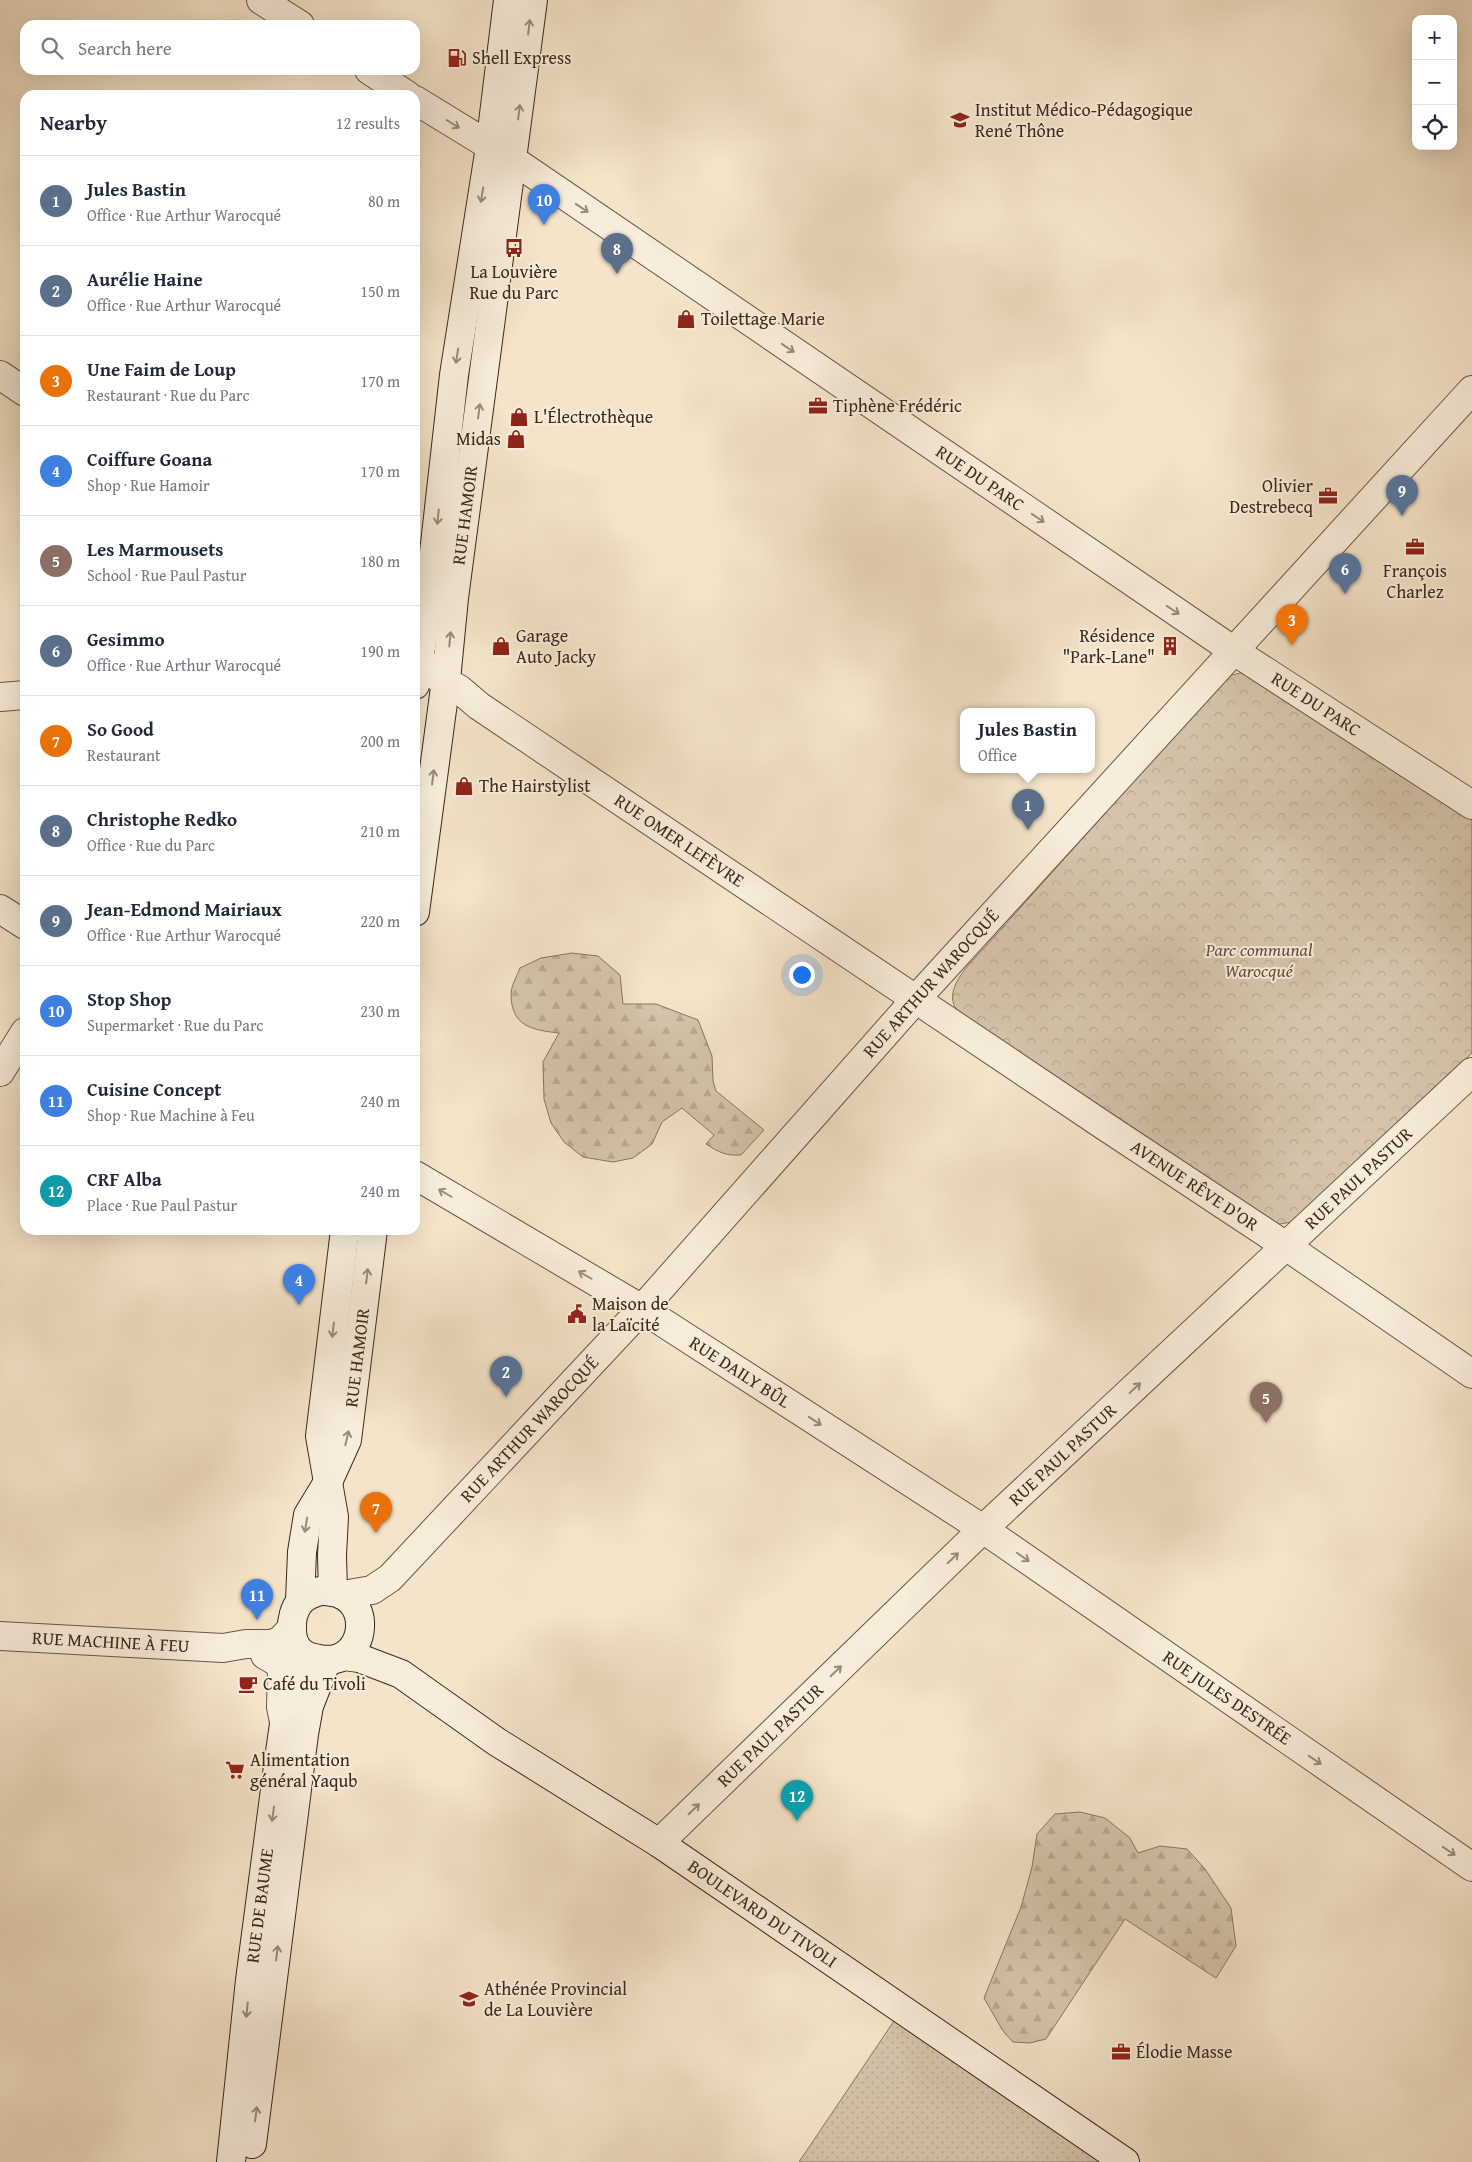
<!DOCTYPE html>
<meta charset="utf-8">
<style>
:root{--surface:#fff;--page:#f2f2f3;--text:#1f2937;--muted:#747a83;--line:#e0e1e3;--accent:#db2777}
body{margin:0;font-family:"Gentium Book Plus",serif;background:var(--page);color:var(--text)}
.controls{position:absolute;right:15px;top:15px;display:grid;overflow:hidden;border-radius:10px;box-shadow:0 5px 20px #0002}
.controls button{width:45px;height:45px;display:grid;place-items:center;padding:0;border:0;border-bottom:1px solid var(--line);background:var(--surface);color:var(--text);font:25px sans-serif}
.you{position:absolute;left:801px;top:974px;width:18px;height:18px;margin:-12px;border:4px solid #fff;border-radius:50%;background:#1a73e8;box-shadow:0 0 0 8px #1a73e833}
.badge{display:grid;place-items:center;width:32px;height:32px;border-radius:50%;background:var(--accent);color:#fff;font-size:16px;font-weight:700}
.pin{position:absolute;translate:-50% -41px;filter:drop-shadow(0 1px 2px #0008)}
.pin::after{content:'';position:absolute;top:26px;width:18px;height:15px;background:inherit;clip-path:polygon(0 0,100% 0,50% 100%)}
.popup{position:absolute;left:960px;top:708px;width:135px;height:65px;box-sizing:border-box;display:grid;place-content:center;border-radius:10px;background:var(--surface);filter:drop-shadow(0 1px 4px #0005);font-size:16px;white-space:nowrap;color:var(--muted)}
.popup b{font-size:19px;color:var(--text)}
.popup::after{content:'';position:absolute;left:50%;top:100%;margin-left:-10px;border:10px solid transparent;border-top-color:var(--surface)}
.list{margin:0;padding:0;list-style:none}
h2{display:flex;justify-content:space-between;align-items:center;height:65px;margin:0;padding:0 20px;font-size:21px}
h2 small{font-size:16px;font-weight:400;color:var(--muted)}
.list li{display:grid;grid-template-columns:32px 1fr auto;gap:15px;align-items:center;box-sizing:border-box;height:90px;padding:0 20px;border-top:1px solid var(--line)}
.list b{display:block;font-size:19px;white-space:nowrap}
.list p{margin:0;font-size:16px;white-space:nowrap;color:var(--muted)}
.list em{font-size:16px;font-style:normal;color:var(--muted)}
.icon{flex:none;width:28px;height:28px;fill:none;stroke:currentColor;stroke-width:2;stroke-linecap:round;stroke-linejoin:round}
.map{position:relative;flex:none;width:1472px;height:2162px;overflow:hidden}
.search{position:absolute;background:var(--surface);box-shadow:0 5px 20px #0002;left:20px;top:20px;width:400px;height:55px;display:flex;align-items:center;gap:12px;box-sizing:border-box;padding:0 18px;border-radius:15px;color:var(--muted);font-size:19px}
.panel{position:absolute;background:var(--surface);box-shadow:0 5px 20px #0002;left:20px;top:90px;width:400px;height:1145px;border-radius:15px}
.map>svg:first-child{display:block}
</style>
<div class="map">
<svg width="1472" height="2162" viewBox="0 0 1472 2162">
<defs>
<pattern id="grass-dots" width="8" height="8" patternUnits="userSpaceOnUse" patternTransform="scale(1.25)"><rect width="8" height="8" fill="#d5c4ab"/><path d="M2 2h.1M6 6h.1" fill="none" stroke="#b8a893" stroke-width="1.8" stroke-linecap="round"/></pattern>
<pattern id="forest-firs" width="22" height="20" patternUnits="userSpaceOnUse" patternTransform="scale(1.25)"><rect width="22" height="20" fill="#d5c4ab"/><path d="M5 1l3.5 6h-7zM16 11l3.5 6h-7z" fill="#b8a893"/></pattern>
<pattern id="park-crowns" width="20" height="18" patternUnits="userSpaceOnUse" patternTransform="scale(1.25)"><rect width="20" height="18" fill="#d5c4ab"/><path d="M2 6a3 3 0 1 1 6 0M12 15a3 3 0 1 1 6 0" fill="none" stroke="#b8a893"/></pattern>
</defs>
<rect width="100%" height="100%" fill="#f5e4c9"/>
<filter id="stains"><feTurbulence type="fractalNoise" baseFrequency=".004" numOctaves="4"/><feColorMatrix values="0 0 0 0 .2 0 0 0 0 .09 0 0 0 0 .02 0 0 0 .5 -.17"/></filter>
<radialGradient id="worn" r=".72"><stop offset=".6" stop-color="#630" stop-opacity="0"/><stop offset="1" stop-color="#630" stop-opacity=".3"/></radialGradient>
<polygon fill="url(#grass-dots)" stroke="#877662" points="902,2009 1125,2162 799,2162"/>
<g fill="url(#forest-firs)" stroke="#877662">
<path d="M 572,953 L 598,956 L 620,975 L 623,1004 L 656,1004 L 698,1020 L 712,1056 L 713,1081 L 716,1091 L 764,1130 L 741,1155 C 726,1156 718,1152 706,1144 L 714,1135 L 682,1108 L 662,1122 L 652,1144 L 633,1158 L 613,1162 L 583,1157 L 564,1142 L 551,1123 L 544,1099 L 543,1062 L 559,1033 C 533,1030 511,1027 511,994 C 511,986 517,976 520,968 L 541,958 Z"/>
<polygon points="1080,1812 1105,1818 1130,1838 1138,1853 1160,1846 1187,1849 1205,1869 1231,1908 1236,1946 1216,1978 1125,1919 1046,2039 1030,2043 1013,2042 1003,2031 984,1998 1021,1907 1032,1867 1037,1834 1055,1814"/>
</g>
<path fill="url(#park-crowns)" stroke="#877662" d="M 1240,673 L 1255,676 L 1472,819 L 1472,1053 L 1292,1222 L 1280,1224 L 1265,1222 L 966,1022 C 963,1018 959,1014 956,1009 C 942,987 974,960 987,945 L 1228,676 Z"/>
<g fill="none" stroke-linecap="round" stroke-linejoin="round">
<g stroke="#685845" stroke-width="30">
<g id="street">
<polyline points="261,0 300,25"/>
<polyline points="369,70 407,95"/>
<path id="s1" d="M 415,100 L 513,160 L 1234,651 L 1472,805"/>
<polyline points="0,375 25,392"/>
<path id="s2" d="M 415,652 L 434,675 L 459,689 L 479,706 L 1103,1125 L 1286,1246 L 1472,1374"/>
<polyline points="0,697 25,695"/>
<polyline points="0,909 25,925"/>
<polyline points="0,1072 25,1032"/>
<path id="s3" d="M 415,1175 L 642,1309 L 983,1529 L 1472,1867"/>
<path id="s4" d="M 343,1595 L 372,1590 L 390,1578 L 642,1309 L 916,999 L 1472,390"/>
<path id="s5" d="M 0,1636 L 223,1648 L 246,1644 L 272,1644 L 281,1640 L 292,1628"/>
<polyline points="265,1655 279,1663 282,1672 281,1707 284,1722"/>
<path id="s6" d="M 659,1843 L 983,1529 L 1472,1072"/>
</g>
</g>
<g stroke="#392919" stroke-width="30">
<g id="secondary">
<polyline points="415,685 429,597 454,375 490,147 508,0"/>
<path id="s7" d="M 415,912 L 446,680 L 454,598 L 533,0"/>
<path d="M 320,1591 C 378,1588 369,1669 319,1659 C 314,1658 308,1657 304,1654 C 288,1645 289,1615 300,1602 C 305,1596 313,1593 320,1591 Z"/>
<polyline points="333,1592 332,1555 334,1517 320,1436 345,1230"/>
<path id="s8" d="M 300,1601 L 302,1552 L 308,1515 L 328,1482 L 347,1440 L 373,1230"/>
<path id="s9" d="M 344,1656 L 359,1658 L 401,1674 L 497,1742 L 659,1843 L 1125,2162"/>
<polyline points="252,2144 304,1734 309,1706 327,1660"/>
<path id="s10" d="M 231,2162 L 250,1980 L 279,1759 L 284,1724 L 293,1703 L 304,1655"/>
</g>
</g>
<use href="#street" stroke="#f8eddc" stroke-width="28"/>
<use href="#secondary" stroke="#f8eddc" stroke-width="28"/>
</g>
<defs><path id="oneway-shaft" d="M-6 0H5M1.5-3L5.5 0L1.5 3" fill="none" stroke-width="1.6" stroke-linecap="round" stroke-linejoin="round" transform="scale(1.25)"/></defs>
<g stroke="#988b7a">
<use href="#oneway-shaft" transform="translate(529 27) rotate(-83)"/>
<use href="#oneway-shaft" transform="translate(519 112) rotate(-83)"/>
<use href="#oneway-shaft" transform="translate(453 124) rotate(32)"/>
<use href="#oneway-shaft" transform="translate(482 195) rotate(99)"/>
<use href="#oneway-shaft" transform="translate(582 208) rotate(34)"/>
<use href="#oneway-shaft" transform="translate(788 348) rotate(34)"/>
<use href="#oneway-shaft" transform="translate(457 356) rotate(99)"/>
<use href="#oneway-shaft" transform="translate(479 411) rotate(-82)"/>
<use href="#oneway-shaft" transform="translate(438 517) rotate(96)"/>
<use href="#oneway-shaft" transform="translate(1038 518) rotate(34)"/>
<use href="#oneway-shaft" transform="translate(1173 610) rotate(34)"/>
<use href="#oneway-shaft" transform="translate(450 639) rotate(-84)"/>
<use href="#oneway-shaft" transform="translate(433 777) rotate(-83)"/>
<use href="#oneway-shaft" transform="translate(445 1193) rotate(-150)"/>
<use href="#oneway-shaft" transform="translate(585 1275) rotate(-150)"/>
<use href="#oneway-shaft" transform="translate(367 1276) rotate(-83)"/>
<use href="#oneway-shaft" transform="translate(333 1330) rotate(97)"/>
<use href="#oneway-shaft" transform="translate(1135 1388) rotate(-43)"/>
<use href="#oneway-shaft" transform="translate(815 1421) rotate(33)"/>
<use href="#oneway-shaft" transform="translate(347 1438) rotate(-77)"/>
<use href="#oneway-shaft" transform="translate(306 1525) rotate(99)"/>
<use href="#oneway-shaft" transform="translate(1023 1557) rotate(35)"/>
<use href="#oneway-shaft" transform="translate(953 1558) rotate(-44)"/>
<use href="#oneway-shaft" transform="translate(836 1671) rotate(-44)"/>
<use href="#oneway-shaft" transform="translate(1315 1760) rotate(34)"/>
<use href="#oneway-shaft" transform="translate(694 1809) rotate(-44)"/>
<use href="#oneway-shaft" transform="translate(273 1814) rotate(98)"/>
<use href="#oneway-shaft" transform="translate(1449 1851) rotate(34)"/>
<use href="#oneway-shaft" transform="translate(277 1953) rotate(-83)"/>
<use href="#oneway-shaft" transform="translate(247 2010) rotate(96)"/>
<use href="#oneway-shaft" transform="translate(256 2114) rotate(-82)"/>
</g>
<defs>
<g id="fuel-bare" transform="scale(1.5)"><path d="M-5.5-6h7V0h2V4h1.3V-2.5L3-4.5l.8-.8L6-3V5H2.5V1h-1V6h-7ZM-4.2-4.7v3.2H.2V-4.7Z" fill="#8f2418" stroke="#f8eddc" stroke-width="2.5" paint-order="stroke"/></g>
<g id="school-bare" transform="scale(1.5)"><path d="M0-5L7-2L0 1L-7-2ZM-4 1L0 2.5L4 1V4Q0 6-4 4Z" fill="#8f2418" stroke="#f8eddc" stroke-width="2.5" paint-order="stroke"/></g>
<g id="bus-bare" transform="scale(1.5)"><path d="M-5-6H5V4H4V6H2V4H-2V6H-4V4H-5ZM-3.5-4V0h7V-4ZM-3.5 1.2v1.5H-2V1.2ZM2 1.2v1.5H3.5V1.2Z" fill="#8f2418" stroke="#f8eddc" stroke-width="2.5" paint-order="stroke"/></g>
<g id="shop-bare" transform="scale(1.5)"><path d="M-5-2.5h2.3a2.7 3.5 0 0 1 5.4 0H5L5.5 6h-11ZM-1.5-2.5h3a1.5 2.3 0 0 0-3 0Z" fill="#8f2418" stroke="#f8eddc" stroke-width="2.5" paint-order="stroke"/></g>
<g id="office-bare" transform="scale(1.5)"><path d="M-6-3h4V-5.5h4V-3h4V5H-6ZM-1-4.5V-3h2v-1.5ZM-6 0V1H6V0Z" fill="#8f2418" stroke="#f8eddc" stroke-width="2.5" paint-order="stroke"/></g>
<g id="building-bare" transform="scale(1.5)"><path d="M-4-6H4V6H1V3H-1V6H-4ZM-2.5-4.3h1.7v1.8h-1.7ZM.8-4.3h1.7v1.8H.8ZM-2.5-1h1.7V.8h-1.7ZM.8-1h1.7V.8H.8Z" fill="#8f2418" stroke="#f8eddc" stroke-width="2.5" paint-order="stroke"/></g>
<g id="civic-bare" transform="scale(1.5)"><path d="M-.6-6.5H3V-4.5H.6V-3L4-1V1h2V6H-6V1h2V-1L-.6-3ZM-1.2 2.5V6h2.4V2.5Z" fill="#8f2418" stroke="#f8eddc" stroke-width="2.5" paint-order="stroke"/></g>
<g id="cafe-bare" transform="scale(1.5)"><path d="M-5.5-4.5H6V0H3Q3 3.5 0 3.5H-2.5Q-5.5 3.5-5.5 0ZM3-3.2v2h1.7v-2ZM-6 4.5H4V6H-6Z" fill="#8f2418" stroke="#f8eddc" stroke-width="2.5" paint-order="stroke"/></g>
<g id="supermarket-bare" transform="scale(1.5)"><path d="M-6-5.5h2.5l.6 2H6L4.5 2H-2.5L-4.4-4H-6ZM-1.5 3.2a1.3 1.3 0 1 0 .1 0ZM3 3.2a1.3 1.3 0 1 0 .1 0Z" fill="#8f2418" stroke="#f8eddc" stroke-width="2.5" paint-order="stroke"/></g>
</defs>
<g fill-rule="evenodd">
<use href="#fuel-bare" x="457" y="58"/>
<use href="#school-bare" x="960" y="120"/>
<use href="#bus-bare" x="514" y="248"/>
<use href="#shop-bare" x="686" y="319"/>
<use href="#office-bare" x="818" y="406"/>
<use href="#shop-bare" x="519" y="417"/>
<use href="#shop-bare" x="516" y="439"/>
<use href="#office-bare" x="1328" y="496"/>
<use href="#office-bare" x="1415" y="547"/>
<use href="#shop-bare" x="501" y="646"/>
<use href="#building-bare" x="1170" y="646"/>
<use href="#shop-bare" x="464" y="786"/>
<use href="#civic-bare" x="577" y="1314"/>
<use href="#cafe-bare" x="248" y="1684"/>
<use href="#supermarket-bare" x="235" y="1770"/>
<use href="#school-bare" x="469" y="1999"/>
<use href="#office-bare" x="1121" y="2052"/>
</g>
<g text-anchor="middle" stroke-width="4" stroke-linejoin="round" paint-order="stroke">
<g font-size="18" fill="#392919" stroke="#f8eddc" text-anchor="start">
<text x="472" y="64">Shell Express</text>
<text x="975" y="116">Institut Médico-Pédagogique<tspan x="975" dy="21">René Thône</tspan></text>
<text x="514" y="278" text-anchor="middle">La Louvière<tspan x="514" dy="21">Rue du Parc</tspan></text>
<text x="701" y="325">Toilettage Marie</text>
<text x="833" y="412">Tiphène Frédéric</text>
<text x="534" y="423">L'Électrothèque</text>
<text x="501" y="445" text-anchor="end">Midas</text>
<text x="1313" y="492" text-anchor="end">Olivier<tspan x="1313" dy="21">Destrebecq</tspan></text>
<text x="1415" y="577" text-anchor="middle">François<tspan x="1415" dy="21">Charlez</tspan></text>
<text x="516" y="642">Garage<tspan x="516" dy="21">Auto Jacky</tspan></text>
<text x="1155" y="642" text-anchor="end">Résidence<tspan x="1155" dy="21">"Park-Lane"</tspan></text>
<text x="479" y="792">The Hairstylist</text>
<text x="592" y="1310">Maison de<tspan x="592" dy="21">la Laïcité</tspan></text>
<text x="263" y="1690">Café du Tivoli</text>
<text x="250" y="1766">Alimentation<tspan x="250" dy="21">général Yaqub</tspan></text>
<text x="484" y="1995">Athénée Provincial<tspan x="484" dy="21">de La Louvière</tspan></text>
<text x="1136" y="2058">Élodie Masse</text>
</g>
<g font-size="18" fill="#392919" stroke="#f8eddc">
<text dy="6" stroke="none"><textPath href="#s1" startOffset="680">RUE DU PARC</textPath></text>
<text dy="6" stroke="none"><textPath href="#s7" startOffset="400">RUE HAMOIR</textPath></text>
<text dy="6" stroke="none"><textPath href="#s1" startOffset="1085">RUE DU PARC</textPath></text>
<text dy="6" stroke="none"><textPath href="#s2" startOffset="326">RUE OMER LEFÈVRE</textPath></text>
<text dy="6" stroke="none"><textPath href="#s4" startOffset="855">RUE ARTHUR WAROCQUÉ</textPath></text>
<text dy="6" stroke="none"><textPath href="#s6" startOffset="965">RUE PAUL PASTUR</textPath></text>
<text dy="6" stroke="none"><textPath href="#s2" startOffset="946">AVENUE RÊVE D'OR</textPath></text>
<text dy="6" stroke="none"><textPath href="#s8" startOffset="254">RUE HAMOIR</textPath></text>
<text dy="6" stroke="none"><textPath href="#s3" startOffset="380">RUE DAILY BÛL</textPath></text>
<text dy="6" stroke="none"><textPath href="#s4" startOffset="255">RUE ARTHUR WAROCQUÉ</textPath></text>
<text dy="6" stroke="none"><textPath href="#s6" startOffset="560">RUE PAUL PASTUR</textPath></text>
<text dy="6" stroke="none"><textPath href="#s5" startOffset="111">RUE MACHINE À FEU</textPath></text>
<text dy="6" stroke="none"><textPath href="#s3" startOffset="966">RUE JULES DESTRÉE</textPath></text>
<text dy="6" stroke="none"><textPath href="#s6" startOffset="155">RUE PAUL PASTUR</textPath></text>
<text dy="6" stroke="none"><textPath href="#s10" startOffset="258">RUE DE BAUME</textPath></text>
<text dy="6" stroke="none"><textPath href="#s9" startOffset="494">BOULEVARD DU TIVOLI</textPath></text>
</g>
<g font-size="18" font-style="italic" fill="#60503e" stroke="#f8eddc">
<text x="1259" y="956">Parc communal<tspan x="1259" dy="21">Warocqué</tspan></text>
</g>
</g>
<rect width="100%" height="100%" filter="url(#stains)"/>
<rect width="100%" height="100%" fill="url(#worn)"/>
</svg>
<div class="controls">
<button>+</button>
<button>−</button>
<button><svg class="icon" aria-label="locate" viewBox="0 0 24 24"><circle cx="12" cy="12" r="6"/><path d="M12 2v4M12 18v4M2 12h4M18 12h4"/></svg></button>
</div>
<div class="you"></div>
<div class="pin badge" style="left:1028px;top:830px;background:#5c6f8a">1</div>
<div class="popup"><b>Jules Bastin</b>Office</div>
<div class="pin badge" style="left:506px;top:1397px;background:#5c6f8a">2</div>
<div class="pin badge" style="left:1292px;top:645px;background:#e8710a">3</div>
<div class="pin badge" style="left:299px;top:1305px;background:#3f7fe0">4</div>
<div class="pin badge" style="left:1266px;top:1423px;background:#8d6e63">5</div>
<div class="pin badge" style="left:1345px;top:594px;background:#5c6f8a">6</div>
<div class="pin badge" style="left:376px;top:1533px;background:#e8710a">7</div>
<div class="pin badge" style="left:617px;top:274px;background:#5c6f8a">8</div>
<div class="pin badge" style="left:1402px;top:516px;background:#5c6f8a">9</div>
<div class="pin badge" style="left:544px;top:225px;background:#3f7fe0">10</div>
<div class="pin badge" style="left:257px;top:1620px;background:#3f7fe0">11</div>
<div class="pin badge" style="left:797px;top:1821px;background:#0f9aa8">12</div>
<div class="search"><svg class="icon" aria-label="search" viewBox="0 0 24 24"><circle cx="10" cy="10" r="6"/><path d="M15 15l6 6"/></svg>Search here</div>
<section class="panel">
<h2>Nearby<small>12 results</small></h2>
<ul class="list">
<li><span class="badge" style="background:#5c6f8a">1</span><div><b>Jules Bastin</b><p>Office · Rue Arthur Warocqué</p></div><em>80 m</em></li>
<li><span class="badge" style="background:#5c6f8a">2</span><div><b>Aurélie Haine</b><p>Office · Rue Arthur Warocqué</p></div><em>150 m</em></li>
<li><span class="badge" style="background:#e8710a">3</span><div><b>Une Faim de Loup</b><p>Restaurant · Rue du Parc</p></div><em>170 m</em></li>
<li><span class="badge" style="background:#3f7fe0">4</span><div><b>Coiffure Goana</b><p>Shop · Rue Hamoir</p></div><em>170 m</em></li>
<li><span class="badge" style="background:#8d6e63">5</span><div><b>Les Marmousets</b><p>School · Rue Paul Pastur</p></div><em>180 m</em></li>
<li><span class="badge" style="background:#5c6f8a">6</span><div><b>Gesimmo</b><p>Office · Rue Arthur Warocqué</p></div><em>190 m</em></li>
<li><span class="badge" style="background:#e8710a">7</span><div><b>So Good</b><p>Restaurant</p></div><em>200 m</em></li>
<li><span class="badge" style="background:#5c6f8a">8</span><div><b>Christophe Redko</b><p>Office · Rue du Parc</p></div><em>210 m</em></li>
<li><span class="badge" style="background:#5c6f8a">9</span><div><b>Jean-Edmond Mairiaux</b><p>Office · Rue Arthur Warocqué</p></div><em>220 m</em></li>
<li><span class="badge" style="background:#3f7fe0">10</span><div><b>Stop Shop</b><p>Supermarket · Rue du Parc</p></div><em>230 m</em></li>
<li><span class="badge" style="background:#3f7fe0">11</span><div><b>Cuisine Concept</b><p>Shop · Rue Machine à Feu</p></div><em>240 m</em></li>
<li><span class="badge" style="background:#0f9aa8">12</span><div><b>CRF Alba</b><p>Place · Rue Paul Pastur</p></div><em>240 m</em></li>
</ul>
</section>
</div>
